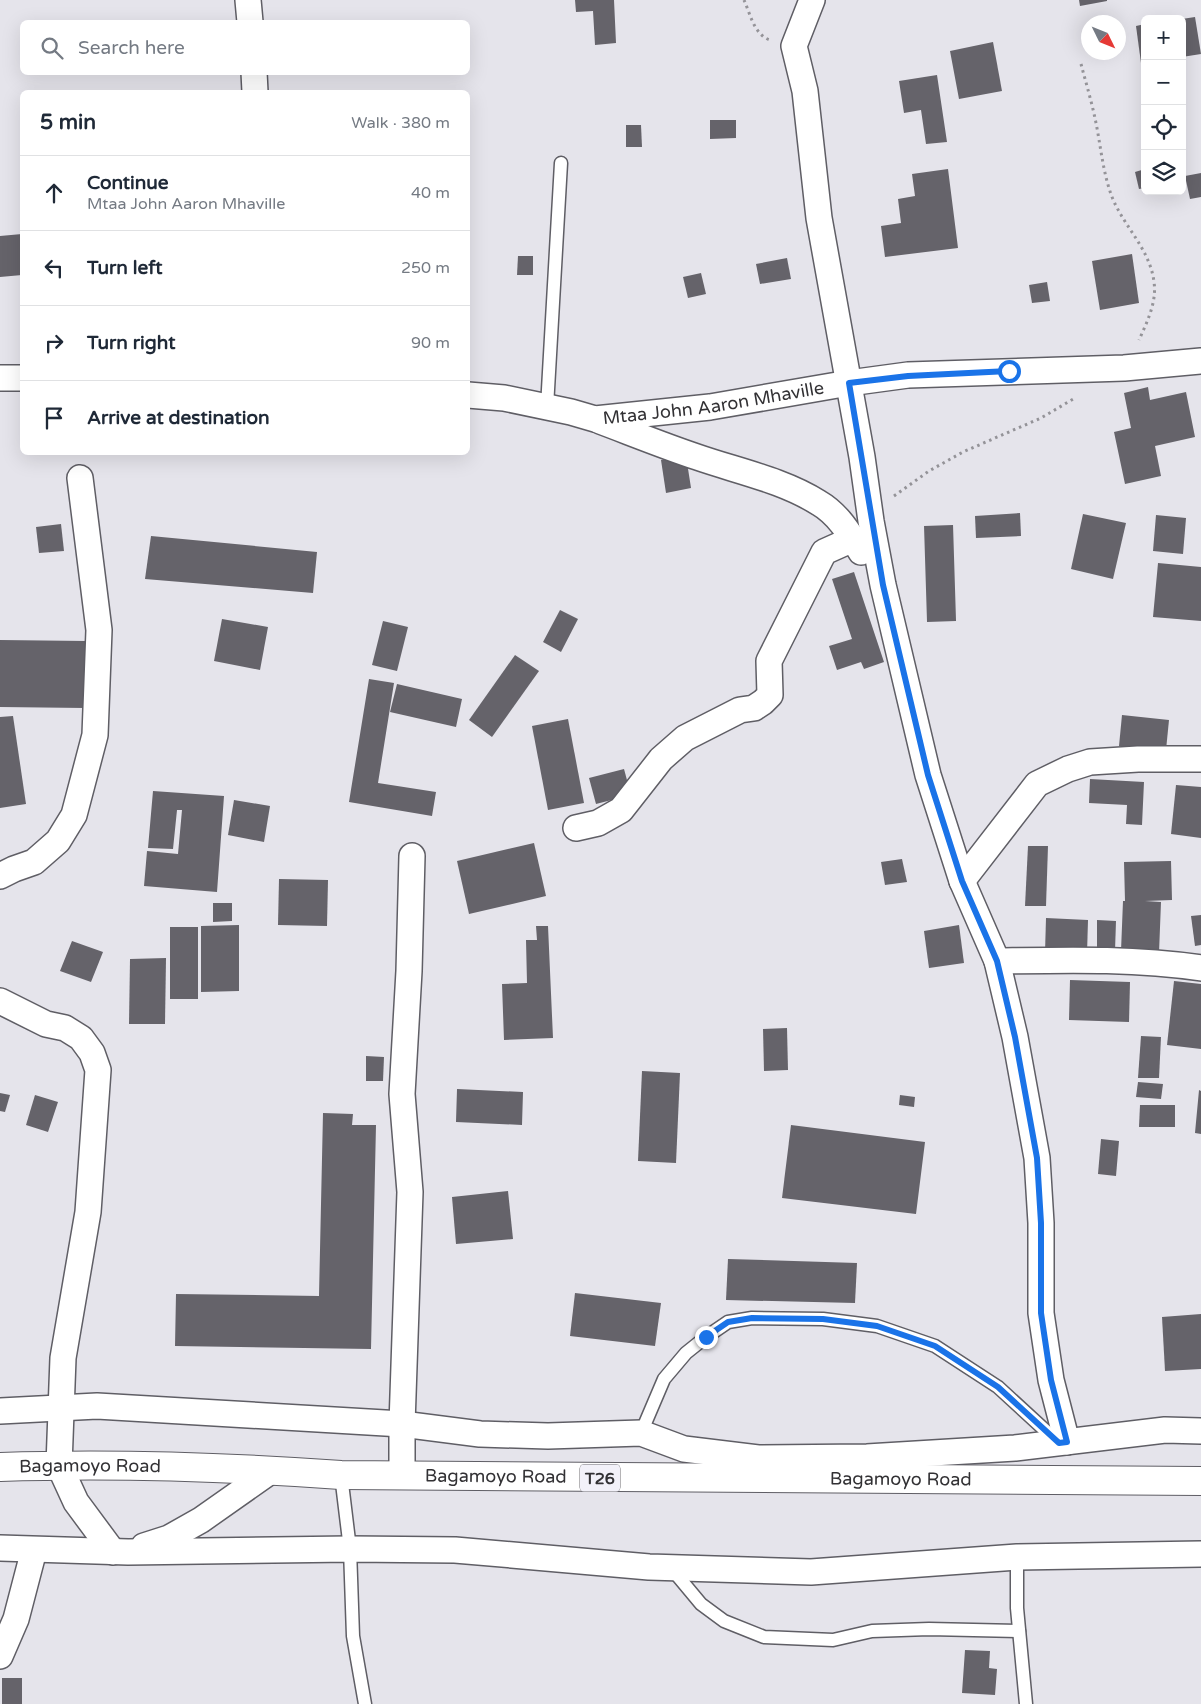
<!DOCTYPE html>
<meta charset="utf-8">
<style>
:root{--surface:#fff;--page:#f6f6f7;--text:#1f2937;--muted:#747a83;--line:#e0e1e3}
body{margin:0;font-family:"Varela Round",sans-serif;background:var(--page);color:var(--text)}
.controls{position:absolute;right:15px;top:15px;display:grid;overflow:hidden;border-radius:8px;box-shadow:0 5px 20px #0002}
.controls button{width:45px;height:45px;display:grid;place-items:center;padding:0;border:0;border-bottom:1px solid var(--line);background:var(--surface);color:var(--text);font:25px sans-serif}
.compass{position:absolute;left:1081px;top:15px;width:45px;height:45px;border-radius:50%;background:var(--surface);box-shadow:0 5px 20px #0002;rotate:133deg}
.stop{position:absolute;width:15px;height:15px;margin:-11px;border:4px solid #1a73e8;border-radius:50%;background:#fff}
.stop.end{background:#1a73e8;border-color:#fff;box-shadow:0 1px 5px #0008}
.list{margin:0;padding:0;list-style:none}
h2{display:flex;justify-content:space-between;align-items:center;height:65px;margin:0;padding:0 20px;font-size:21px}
h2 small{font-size:16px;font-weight:400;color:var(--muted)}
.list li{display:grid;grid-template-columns:32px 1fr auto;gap:15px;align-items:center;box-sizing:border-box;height:75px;padding:0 20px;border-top:1px solid var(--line)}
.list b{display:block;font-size:19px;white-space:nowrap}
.list p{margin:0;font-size:16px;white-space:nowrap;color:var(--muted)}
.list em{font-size:16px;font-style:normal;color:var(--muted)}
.icon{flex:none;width:28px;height:28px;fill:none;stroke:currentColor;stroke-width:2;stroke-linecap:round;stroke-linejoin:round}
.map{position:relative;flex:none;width:1201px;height:1704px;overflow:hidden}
.search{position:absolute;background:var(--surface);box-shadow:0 5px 20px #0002;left:20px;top:20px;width:450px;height:55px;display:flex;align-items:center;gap:12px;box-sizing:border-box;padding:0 18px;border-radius:8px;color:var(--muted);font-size:19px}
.panel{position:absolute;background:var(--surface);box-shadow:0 5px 20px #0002;left:20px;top:90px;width:450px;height:365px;border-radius:8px}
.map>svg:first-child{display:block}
</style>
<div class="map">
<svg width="1201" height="1704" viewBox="0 0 1201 1704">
<rect width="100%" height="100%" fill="#e5e4eb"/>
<g fill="#65636a">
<polygon points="575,0 614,0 616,43 595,45 593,11 576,12"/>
<polygon points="1079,0 1107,0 1107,1 1080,6"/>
<polygon points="1195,17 1201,54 1182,57 1182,19"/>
<polygon points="1145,24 1145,63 1141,63 1136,26"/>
<polygon points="993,42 1002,91 959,99 950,51"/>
<polygon points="937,75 947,142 926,144 921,110 904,113 899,81"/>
<polygon points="710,120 736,120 736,138 710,139"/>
<polygon points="626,125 641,125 642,147 626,147"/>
<polygon points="948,169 958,248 885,257 881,226 901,223 898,199 915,196 912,174"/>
<polygon points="1145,169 1145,188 1139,189 1135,172"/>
<polygon points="1201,173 1201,197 1190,199 1185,176"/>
<polygon points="22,234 22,275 0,277 0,236"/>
<polygon points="1132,254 1139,303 1100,310 1092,261"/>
<polygon points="518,256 533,256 533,275 517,275"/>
<polygon points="787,258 791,279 760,284 756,264"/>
<polygon points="701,273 706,294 688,298 683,277"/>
<polygon points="1047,282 1050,301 1032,303 1029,285"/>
<polygon points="1148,387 1150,400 1186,392 1195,437 1155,446 1161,476 1125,484 1114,432 1131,428 1124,393"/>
<polygon points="686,456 691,488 666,493 661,460"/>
<polygon points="1020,513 1021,536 976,538 975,516"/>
<polygon points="1083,514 1126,523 1113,579 1071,569"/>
<polygon points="1156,515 1186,518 1183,554 1153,551"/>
<polygon points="61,524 64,551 39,553 36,527"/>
<polygon points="953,525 956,621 927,622 924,526"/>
<polygon points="151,536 317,552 313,593 145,579"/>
<polygon points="1158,563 1201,567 1201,621 1153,617"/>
<polygon points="854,572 884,662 864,669 861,662 837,670 829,646 852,639 832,579"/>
<polygon points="560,610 578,619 561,652 543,642"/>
<polygon points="222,619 268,627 260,670 214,661"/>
<polygon points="383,621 408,627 397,671 372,665"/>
<polygon points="0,640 86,641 85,708 0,707"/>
<polygon points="515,655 539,671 492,737 469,720"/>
<polygon points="369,679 394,683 378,783 436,792 432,816 349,802"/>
<polygon points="397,684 462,699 456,727 390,712"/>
<polygon points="1122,715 1169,720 1166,750 1119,746"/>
<polygon points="13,716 26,804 0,808 0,717"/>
<polygon points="568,719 584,803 548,810 532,726"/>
<polygon points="624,769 631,795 596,804 589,778"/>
<polygon points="1090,779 1144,782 1142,825 1126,824 1127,805 1089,803"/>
<polygon points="1176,785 1201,787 1201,838 1171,834"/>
<polygon points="153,791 224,796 217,892 144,886 147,851 178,854 182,810 177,810 173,849 148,848"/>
<polygon points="234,800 270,806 264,842 228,835"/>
<polygon points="534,843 546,896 469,914 457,861"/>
<polygon points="1028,846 1048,846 1046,906 1025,906"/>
<polygon points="902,859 907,882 885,885 881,862"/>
<polygon points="1171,861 1172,900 1145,901 1161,902 1159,953 1121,951 1123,901 1125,901 1124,862"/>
<polygon points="279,879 328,880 327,926 278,925"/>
<polygon points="213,903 232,903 232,921 213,922"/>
<polygon points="1201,915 1201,945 1195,946 1191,916"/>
<polygon points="1046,918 1088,920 1087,954 1045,953"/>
<polygon points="1097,920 1116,921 1115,951 1097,951"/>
<polygon points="239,925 239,991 201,992 201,926"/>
<polygon points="959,925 964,963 929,968 924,931"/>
<polygon points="536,926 548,926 553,1038 504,1040 502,984 527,983 526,940 537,940"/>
<rect x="170" y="927" width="28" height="72"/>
<polygon points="72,941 103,952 91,982 60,971"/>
<polygon points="166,958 165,1024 129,1024 130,959"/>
<polygon points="1070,980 1130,982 1129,1022 1069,1020"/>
<polygon points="1174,981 1201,984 1201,1049 1167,1045"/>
<polygon points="787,1028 788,1070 764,1071 763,1029"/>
<polygon points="1141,1036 1161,1037 1159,1078 1138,1078"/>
<polygon points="366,1056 384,1057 383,1081 366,1081"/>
<polygon points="642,1071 680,1073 676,1163 638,1161"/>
<polygon points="1138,1082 1163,1084 1161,1099 1136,1097"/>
<polygon points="457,1089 523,1092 522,1125 456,1122"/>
<polygon points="1199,1090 1201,1091 1201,1134 1195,1133"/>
<polygon points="0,1093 10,1095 5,1112 0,1111"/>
<polygon points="35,1095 58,1102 48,1132 26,1125"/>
<polygon points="900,1095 915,1097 914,1107 899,1105"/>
<polygon points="1140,1105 1175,1105 1175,1127 1139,1127"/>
<polygon points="323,1113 353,1114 352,1125 376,1125 371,1349 175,1346 176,1294 319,1296"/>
<polygon points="791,1125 925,1142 916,1214 782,1198"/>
<polygon points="1101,1139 1119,1141 1116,1176 1098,1174"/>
<polygon points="508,1191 513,1239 456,1244 452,1197"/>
<polygon points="728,1259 857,1263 855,1303 726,1300"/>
<polygon points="575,1293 661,1303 655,1346 570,1336"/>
<polygon points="1201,1314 1201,1369 1165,1371 1162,1317"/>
<polygon points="965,1650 990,1651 989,1668 997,1669 995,1695 962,1693"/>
<rect x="2" y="1678" width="20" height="26"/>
</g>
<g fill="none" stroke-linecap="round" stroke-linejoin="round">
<g stroke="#5f5e65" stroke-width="15">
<g id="lane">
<polyline points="547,407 561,163"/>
<polyline points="641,1433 664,1379 686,1353 706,1337 728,1322 752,1318 823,1319 877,1326 935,1346 998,1387 1059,1443"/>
<polyline points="341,1475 350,1549 353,1636 365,1704"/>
<polyline points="1017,1557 1017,1608 1026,1704"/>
<polyline points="671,1568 701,1604 724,1621 764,1637 833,1640 872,1631 929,1629 1019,1631"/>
</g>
</g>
<g stroke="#5f5e65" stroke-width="28">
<g id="street">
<polyline points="248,0 250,22"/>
<polyline points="812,0 794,46 805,91 819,218 862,457 871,521 883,585 928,775 962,881 997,961 1015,1037 1037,1158 1041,1223 1041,1313 1051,1380 1067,1442"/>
<polyline points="254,72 255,92"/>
<polyline points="0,378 22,378"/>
<path id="s1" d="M 468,395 L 504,398 L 571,412 L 595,419 L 710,407 L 849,383 L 908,375 L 1124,368 L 1201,361"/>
<path d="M 600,421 C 632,433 664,446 697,457 C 737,471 783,480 819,503 C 838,514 850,534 861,552"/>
<polyline points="576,828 598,823 621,810 661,759 685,738 740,710 754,708 763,702 770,695 769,661 824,552 853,539"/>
<polyline points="0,876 14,869 34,862 58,841 74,815 95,735 99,630 80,478"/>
<polyline points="962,881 1037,784 1068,769 1090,762 1138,759 1201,759"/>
<path d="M 997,961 C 1065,960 1133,958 1201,968"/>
<polyline points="0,1001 46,1024 65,1028 81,1038 92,1053 98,1070 88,1212 63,1358 59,1465 76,1502 113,1552"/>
<polyline points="0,1411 97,1406 402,1424 480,1434 548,1436 641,1433 684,1449 758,1458 867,1457 1015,1448 1165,1430 1201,1431"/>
<polyline points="402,1475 402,1424 410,1192 402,1094 409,971 412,856"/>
<polyline points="144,1546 169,1538 201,1520 272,1470"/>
<polyline points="0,1548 128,1552 350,1549 455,1550 649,1567 811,1572 1017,1557 1201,1554"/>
<polyline points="0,1656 16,1619 34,1550"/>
</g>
</g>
<g stroke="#5f5e65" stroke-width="30">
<g id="highway">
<path id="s2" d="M 0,1467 C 113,1463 228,1467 341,1475 L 1201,1481"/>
</g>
</g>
<g stroke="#949398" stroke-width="3" stroke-dasharray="2.5 4" stroke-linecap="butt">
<path d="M 744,0 C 750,13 754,35 770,40"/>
<path d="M 1081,64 C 1086,83 1092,103 1096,123 C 1101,148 1103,173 1112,197 C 1124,227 1150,249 1154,282 C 1157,302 1147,322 1139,340"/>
<polyline points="894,496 929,471 963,452 1041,418 1075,398"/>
</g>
<use href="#lane" stroke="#fff" stroke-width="12"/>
<use href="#street" stroke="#fff" stroke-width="25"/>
<use href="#highway" stroke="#fff" stroke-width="28"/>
</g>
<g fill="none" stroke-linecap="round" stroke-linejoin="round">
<polyline stroke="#1a73e8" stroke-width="6" points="706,1337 728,1322 752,1318 823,1319 877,1326 935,1346 998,1387 1059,1443 1067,1442 1051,1380 1041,1313 1041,1223 1037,1158 1015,1037 997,961 962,881 928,775 883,585 849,383 908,376 1009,371"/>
</g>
<g text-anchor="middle" stroke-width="5" stroke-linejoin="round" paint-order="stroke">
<rect fill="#f2f1f9" stroke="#6c6b6f" stroke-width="1" x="580" y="1464.5" width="40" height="27" rx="4"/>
<g font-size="16" font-weight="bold" fill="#323134">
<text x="600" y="1484">T26</text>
</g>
<g font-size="18" fill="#323134" stroke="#f2f1f9">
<text dy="6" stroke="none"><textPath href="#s1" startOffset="249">Mtaa John Aaron Mhaville</textPath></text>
<text dy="6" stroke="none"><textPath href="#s2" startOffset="90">Bagamoyo Road</textPath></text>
<text dy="6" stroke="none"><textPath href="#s2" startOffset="496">Bagamoyo Road</textPath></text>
<text dy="6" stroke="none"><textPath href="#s2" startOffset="901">Bagamoyo Road</textPath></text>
</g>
</g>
</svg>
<div class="controls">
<button>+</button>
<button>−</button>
<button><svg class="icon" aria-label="locate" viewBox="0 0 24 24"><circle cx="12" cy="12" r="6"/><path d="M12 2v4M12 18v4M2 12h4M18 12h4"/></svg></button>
<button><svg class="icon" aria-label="layers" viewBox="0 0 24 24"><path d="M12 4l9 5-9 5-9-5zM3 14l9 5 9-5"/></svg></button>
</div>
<svg class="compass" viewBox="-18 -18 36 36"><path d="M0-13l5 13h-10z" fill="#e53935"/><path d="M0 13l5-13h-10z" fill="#747a83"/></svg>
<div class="stop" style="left:1009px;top:371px"></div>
<div class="stop end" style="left:706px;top:1337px"></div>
<div class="search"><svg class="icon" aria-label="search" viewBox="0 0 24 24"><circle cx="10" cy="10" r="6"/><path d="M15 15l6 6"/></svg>Search here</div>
<section class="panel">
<h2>5 min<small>Walk · 380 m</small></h2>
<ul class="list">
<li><svg class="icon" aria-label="ahead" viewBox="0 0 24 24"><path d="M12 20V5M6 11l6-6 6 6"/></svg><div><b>Continue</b><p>Mtaa John Aaron Mhaville</p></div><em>40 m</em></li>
<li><svg class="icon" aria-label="left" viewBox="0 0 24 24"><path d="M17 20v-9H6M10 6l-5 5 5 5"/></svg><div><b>Turn left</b></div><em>250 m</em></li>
<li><svg class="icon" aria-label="right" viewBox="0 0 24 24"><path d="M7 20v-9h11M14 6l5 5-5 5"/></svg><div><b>Turn right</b></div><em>90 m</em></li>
<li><svg class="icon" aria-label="arrive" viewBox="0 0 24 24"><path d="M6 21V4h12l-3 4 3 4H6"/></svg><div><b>Arrive at destination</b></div></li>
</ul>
</section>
</div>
